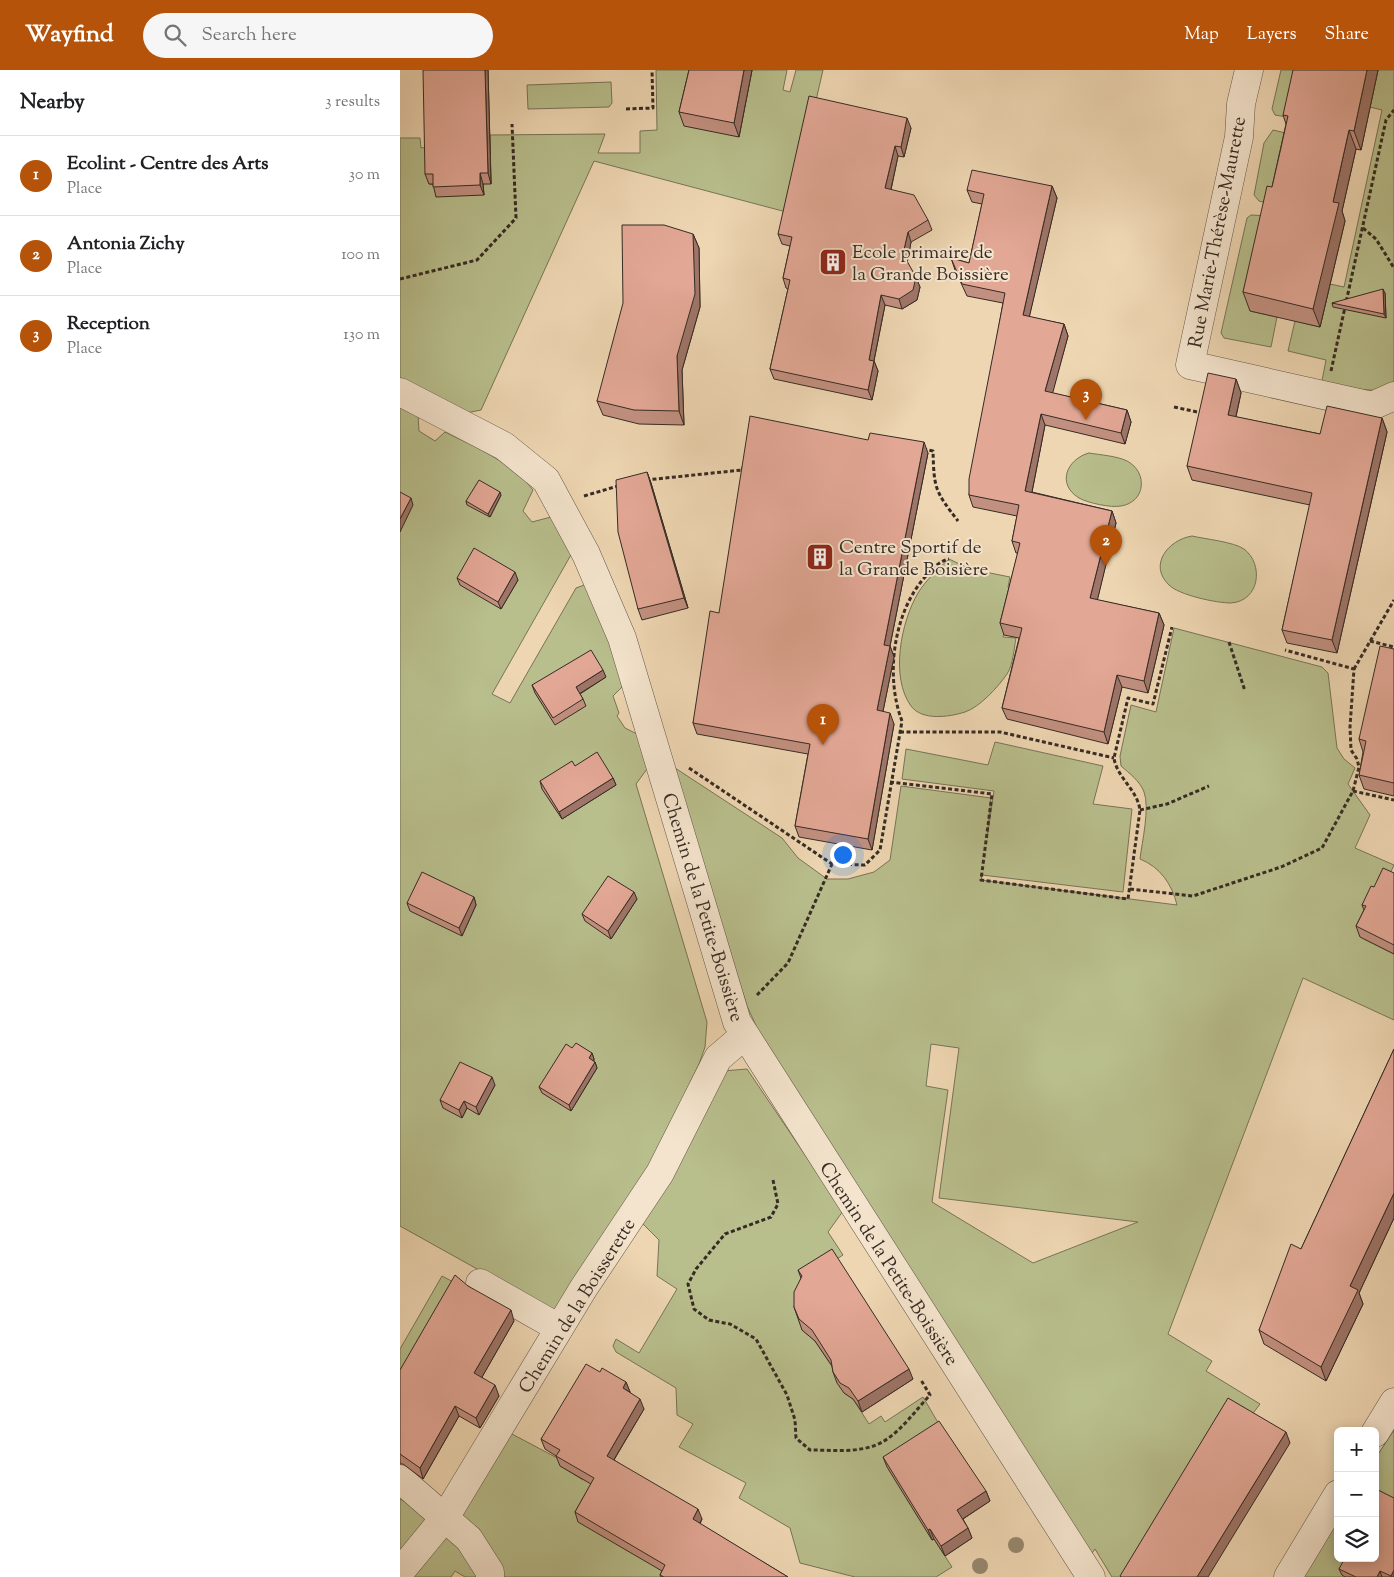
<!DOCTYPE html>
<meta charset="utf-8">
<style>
:root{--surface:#fff;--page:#f6f6f6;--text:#202124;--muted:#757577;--line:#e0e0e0;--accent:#b45309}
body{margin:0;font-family:"Sorts Mill Goudy",serif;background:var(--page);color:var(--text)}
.controls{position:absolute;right:15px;bottom:15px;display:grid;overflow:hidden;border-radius:8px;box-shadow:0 2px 12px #0003}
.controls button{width:45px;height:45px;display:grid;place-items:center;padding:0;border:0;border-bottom:1px solid var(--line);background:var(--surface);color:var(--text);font:25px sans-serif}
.you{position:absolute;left:442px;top:784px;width:18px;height:18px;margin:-12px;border:4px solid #fff;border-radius:50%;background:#1a73e8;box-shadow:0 0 0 8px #1a73e833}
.badge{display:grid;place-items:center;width:32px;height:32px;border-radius:50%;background:var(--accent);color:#fff;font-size:16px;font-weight:700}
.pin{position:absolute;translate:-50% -41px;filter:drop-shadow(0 1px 2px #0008)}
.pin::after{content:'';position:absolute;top:26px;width:18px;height:15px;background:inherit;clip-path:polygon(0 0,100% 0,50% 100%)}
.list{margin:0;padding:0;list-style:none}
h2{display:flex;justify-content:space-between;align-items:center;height:65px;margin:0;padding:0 20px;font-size:21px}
h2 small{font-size:16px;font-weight:400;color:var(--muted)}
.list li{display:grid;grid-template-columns:32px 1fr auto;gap:15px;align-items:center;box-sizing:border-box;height:80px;padding:0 20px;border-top:1px solid var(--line)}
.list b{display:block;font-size:19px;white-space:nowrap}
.list p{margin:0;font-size:16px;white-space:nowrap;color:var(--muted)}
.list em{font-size:16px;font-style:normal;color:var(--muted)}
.icon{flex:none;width:28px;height:28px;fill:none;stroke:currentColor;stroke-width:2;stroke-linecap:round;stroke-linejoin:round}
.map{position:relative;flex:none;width:994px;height:1507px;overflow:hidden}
header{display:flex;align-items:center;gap:30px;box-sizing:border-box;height:70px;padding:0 25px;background:var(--accent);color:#fff}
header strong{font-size:24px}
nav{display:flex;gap:28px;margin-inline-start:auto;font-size:18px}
.search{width:350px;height:45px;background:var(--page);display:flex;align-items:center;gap:12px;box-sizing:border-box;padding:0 18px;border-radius:28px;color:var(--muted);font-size:19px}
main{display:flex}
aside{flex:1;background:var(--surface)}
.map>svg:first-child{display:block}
</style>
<header>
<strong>Wayfind</strong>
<div class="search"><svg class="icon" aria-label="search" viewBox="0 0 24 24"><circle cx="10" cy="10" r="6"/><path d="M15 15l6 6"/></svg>Search here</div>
<nav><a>Map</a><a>Layers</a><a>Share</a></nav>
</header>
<main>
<aside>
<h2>Nearby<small>3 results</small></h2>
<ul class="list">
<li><span class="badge">1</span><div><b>Ecolint - Centre des Arts</b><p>Place</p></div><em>30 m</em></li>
<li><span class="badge">2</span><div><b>Antonia Zichy</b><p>Place</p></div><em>100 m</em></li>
<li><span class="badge">3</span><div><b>Reception</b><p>Place</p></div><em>130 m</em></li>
</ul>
</aside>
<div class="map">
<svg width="994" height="1507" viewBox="0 0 994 1507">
<rect width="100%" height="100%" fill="#eed6b2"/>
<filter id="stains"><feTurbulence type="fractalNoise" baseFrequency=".004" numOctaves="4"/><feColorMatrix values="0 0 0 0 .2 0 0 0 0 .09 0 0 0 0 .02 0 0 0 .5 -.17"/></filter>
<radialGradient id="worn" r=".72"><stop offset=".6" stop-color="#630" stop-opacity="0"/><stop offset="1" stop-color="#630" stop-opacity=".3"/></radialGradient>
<g fill="#b8be8c" stroke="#777458" fill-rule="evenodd">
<polygon points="256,0 296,0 339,66 352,0 387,0 383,20 390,22 396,0 423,0 390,143 194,91 81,340 66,343 0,308 0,68 20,68 21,78 28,77 29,114 83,125 83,114 91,113 90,65 205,64 198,83 240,83 240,61 257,60"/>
<polygon points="881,0 904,0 898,49 875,45 872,39"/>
<polygon points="978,0 994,0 994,313 981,321 921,316 926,290 888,281 895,251 920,257 930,214 944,217 982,40 970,37"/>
<polygon points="211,12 212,33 209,37 128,39 127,15"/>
<polygon points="873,60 894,65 878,136 859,131 854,125 864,73"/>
<polygon points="851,145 869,146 850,241 877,247 871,277 824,268 821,263 847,148"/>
<path d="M 0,335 L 18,345 L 19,361 L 35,371 L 45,362 C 77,378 111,392 133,420 L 123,441 L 132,452 L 151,447 L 172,483 L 92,624 L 110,633 L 176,518 L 187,514 L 206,560 L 223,616 L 213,626 L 219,643 L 217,646 L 225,658 L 237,664 L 247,699 L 236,714 L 307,952 L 305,977 L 299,994 L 243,1112 L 156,1243 L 0,1156 Z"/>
<path d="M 689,383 C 701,385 717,386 727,391 C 748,402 746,432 721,436 C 711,438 688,433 679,428 C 656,414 667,389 689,383 Z"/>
<path d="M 792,466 C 805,469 834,472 844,479 C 864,494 860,531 831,533 C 816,533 779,525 769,515 C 748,495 768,470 792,466 Z"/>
<path d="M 549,489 L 570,499 L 610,507 L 608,517 L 613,525 L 603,567 L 616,568 C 614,579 613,595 607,604 C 598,617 580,637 565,642 C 549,647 522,651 511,636 C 490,607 501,552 518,523 C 526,510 538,499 549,489 Z"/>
<path d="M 774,558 L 922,597 L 928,603 L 937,678 L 944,689 L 955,698 L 948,714 L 970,745 L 955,778 L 994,795 L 962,863 L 964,869 L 994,884 L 994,950 L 903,908 L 768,1264 L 812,1291 L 806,1301 L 860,1334 L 730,1507 L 712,1507 L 695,1479 L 690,1486 L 370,986 L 347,936 L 272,696 L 382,768 L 398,788 L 427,809 L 448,809 L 474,802 L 490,790 L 501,716 L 591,728 L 587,768 L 594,721 L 502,709 L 506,679 L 588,695 L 595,672 L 703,696 L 693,734 L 732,739 L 723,822 L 582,805 L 581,810 L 777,835 C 772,814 760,797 740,789 C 742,772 750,738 744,722 C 740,711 729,703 721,696 L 720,686 L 731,635 L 756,642 ZM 531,974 L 559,978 L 539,1128 L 738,1152 L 633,1193 L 532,1132 L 548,1020 L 526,1016 Z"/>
<polygon points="347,999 443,1141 428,1162 443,1185 402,1211 402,1260 415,1271 435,1301 444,1323 453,1329 469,1354 481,1346 485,1352 523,1327 543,1361 534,1469 552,1497 536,1507 455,1507 400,1493 390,1458 339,1428 346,1413 279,1377 293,1354 277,1345 276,1318 216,1282 213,1276 216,1269 239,1283 277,1219 257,1206 259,1170 241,1152 323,1001"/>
<polygon points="42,1206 59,1215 0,1317 0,1279"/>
<polygon points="994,1360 994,1507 904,1507 938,1450 938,1488 975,1488 975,1389"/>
<polygon points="110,1363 163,1391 160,1396 183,1410 187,1404 269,1505 268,1507 65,1507 55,1501 51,1507 12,1507"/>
<polygon points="0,1429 31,1446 0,1485"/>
</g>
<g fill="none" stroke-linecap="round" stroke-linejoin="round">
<g stroke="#645648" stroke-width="29">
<g id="minor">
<polyline points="849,0 841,34 839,67 790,295 972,336 994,326"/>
<polyline points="0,322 104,376 146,410 186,484 222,568 337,952 691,1507"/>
<polyline points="80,1213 159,1258"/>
<polyline points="975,1363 994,1332"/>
<polyline points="0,1409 69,1469 90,1502 90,1507"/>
<polyline points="0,1502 46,1446 183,1219 260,1103 318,988 345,965"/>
<polyline points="888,1507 938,1424"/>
</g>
</g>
<g stroke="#362b24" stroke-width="3" stroke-dasharray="4 2.5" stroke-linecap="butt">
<polyline points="226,39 253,38 252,0"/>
<polyline points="963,158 976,169 994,198"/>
<polyline points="0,209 77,190 116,148 112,54"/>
<polyline points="931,301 986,50 994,40"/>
<polyline points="774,337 802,343"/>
<path d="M 523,379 L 533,381 C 534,419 535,421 558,451"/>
<polyline points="246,410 342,400 343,397"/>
<polyline points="184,426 218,416"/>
<polyline points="970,571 994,577"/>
<polyline points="829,572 845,621"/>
<polyline points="954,599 994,530"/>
<polyline points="500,662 600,662 714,688"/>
<polyline points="289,698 432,794"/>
<path d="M 490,712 L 592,724 L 581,810 L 728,829 L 740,740 C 737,719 717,708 714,688 L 728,628 L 753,634 L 772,557"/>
<polyline points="953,721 994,730"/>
<polyline points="740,740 767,734 809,716"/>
<polyline points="730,819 793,826 881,797 922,778 953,721 959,697 957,689 951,680 950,657 954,599 885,580"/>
<path d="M 357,925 L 388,893 L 432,794 L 465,795 L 480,780 L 502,651 C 485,607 493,543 525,507 C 533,499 537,492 549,489"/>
<path d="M 373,1110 L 378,1134 L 371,1147 L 325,1164 L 296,1199 L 288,1214 L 294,1239 L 309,1250 L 330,1254 L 356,1269 L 387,1325 L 395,1350 L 396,1368 L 410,1380 C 431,1380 456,1383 476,1375 C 497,1367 515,1341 530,1325 L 521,1310"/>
</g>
<use href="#minor" stroke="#f4e4cd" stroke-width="28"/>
</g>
<g fill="#97886f">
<circle cx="616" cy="1475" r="8"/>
<circle cx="580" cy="1496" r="8"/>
</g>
<g fill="#c29080" stroke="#362b24">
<polygon points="88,0 91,114 83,114 84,125 36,127 33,114 29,114 25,104"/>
<polygon points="289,0 352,0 339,67 284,56 279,42"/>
<polygon points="978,0 961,80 956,79 942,141 945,151 920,257 850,241 843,222 872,117 886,54 883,45"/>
<polygon points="511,58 504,87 498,86 491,120 528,150 532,160 511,172 507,192 520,217 517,230 502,239 485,235 474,291 478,301 472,330 374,309 370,299 388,219 386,218 383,208 390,176 382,174 378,164"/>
<polygon points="652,116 657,128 629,247 664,254 668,266 652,323 727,340 731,352 725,374 645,355 632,422 712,441 716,453 697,530 759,543 764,555 748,623 722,617 708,674 607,649 602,638 619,568 604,565 600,553 618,483 616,483 612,471 617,446 573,437 569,425 603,233 567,226 555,200 551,188 569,193 582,134 572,132 567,120"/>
<polygon points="293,164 299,178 300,237 282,300 284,355 239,354 203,345 197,331"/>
<polygon points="985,223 986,248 933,237 932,233"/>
<polygon points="836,309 841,323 836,347 920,364 982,348 987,362 937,583 887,573 882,560 910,435 792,410 787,396"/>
<polygon points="528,383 490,576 494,587 483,641 494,654 472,780 399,767 395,756 408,684 297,664 293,653 319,543"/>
<polygon points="247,402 251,413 288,538 242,550 238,539"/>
<polygon points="101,425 90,447 67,435 66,431"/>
<polygon points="57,508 118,510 101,539 60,515"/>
<polygon points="994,579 994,726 964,719 959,705 963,682 959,669"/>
<polygon points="206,607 180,624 183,629 186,636 155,655 135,623 132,615"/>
<polygon points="213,708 216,715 162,749 142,719 140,711"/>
<polygon points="994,803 994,884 960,867 956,856 964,840 962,835 974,817"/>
<polygon points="74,827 76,835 62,866 10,841 7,833"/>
<polygon points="237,829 211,869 185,851 182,844"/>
<polygon points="172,978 192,983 194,989 194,991 195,992 197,998 171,1041 142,1023 139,1017"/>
<polygon points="994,979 994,1148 959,1223 963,1234 926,1311 864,1274 859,1260 901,1179"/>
<polygon points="95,1015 79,1045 67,1038 62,1048 43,1038 40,1030"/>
<polygon points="398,1200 513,1309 462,1342 453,1329 444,1323 437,1313 433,1302 432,1296 415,1271 402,1260 394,1237 401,1208"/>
<polygon points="68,1216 114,1251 82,1307 99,1326 80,1358 59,1346 23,1409 3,1394 0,1394 0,1300"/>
<polygon points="200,1302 226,1312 230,1322 244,1339 214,1390 302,1449 300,1454 388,1507 261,1507 260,1505 262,1501 178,1452 175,1442 191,1414 160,1396 156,1386 145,1379 141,1369"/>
<polygon points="483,1387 586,1421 590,1431 563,1449 568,1458 572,1468 545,1486 534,1469 532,1470 487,1397"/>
<polygon points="994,1428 994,1507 945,1507 942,1505 939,1499"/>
</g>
<g fill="#9e7568" stroke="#362b24">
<polygon points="85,0 88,0 91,114 88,103"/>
<polygon points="344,0 352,0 339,67 334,53"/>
<polygon points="967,0 978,0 961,80 954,61"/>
<polygon points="507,48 511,58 504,87 501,77"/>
<polygon points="949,60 956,79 942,141 945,151 920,257 913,239 933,132"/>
<polygon points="495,76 498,86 489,128 485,118"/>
<polygon points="80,103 83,114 84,125 80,115"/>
<polygon points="652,116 657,128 627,257 623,245"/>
<polygon points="508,162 511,172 507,194 503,184"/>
<polygon points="293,164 299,178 300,237 282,300 284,355 279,341 277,286"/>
<polygon points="516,207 520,217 517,230 502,239 499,229"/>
<polygon points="983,219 985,223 986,248 984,244"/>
<polygon points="481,225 485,235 472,300 469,290"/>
<polygon points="664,254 668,266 650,333 645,321"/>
<polygon points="474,291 478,301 472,330 468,320"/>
<polygon points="836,309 841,323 833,359 828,345"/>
<polygon points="727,340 731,352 725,374 721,363"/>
<polygon points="641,344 645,355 630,432 625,421"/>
<polygon points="982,348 987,362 937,583 932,570"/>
<polygon points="524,372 528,383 488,586 484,575"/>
<polygon points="247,402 251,413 288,538 284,528"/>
<polygon points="100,422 101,425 90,447 88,444"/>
<polygon points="11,428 13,435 0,462 0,449"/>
<polygon points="712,441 716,453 695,540 690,528"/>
<polygon points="115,502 118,510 101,539 98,532"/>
<polygon points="759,543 764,555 748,623 744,611"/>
<polygon points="490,576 494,587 481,651 477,640"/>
<polygon points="203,600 206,607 179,624 176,617"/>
<polygon points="717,605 722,617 708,674 704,662"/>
<polygon points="490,643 494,654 472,780 468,769"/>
<polygon points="213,708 216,715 162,749 159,742"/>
<polygon points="234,822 237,829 211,869 208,861"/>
<polygon points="74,827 76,835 62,866 59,858"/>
<polygon points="192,983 194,989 192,994 189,988"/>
<polygon points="195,992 197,998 171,1041 169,1035"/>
<polygon points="92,1007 95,1015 79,1045 76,1037"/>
<polygon points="64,1031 67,1038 62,1048 59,1040"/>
<polygon points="994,1123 994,1148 959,1223 963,1234 926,1311 921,1297 950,1216"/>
<polygon points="111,1240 114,1251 78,1314 74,1303"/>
<polygon points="509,1299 513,1309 462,1342 458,1331"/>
<polygon points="226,1312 230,1322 223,1318"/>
<polygon points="95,1315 99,1326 80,1358 76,1348"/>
<polygon points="240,1329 244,1339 210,1396 207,1386"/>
<polygon points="55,1336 59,1346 23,1409 20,1398"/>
<polygon points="886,1362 890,1373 808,1507 797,1507"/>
<polygon points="586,1421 590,1431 561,1450 557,1440"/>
<polygon points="298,1439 302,1449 296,1459 293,1449"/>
<polygon points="568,1458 572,1468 545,1486 541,1476"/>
<polygon points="530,1459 534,1469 532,1470 528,1460"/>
<polygon points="994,1500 994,1507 991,1507 991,1506"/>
<polygon points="980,1501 982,1507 977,1507"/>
</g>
<g fill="#e2a795" stroke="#362b24">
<polygon points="23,0 85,0 88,103 80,103 80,115 33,117 33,104 25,104"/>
<polygon points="289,0 344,0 334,53 279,42"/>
<polygon points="893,0 967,0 954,61 949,60 933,132 939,133 913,239 843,222 867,116 872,117 880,82 888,46 883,45"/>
<polygon points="409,26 507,48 501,77 495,76 485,118 514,125 528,150 508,162 503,184 516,207 513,220 499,229 481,225 469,290 474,291 468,320 370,299 390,210 383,208 392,167 378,164"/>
<polygon points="572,100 652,116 623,245 664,254 645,321 727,340 721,363 641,344 625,421 712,441 690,528 759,543 744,611 717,605 704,662 602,638 622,558 600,553 620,473 612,471 619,435 569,425 569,409 605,223 562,214 551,188 569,193 584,124 567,120"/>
<polygon points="222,155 264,155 293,164 295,224 277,286 279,341 234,340 197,331 223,233"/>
<polygon points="983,219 984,244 932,233"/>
<polygon points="808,303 836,309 828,345 920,364 927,336 982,348 932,570 882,560 912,423 787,396"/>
<polygon points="350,346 468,370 470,363 524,372 484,575 490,576 477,640 490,643 468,769 395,756 410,674 293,653 310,541 319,543"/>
<polygon points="247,402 284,528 238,539 218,462 216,410"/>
<polygon points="79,410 100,422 88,444 66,431"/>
<polygon points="0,422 11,428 0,449"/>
<polygon points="74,478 115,502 98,532 57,508"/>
<polygon points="980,576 994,579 994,713 959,705 966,671 959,669"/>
<polygon points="191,580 203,600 176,617 183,629 153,648 132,615"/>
<polygon points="197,682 213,708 159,742 140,711 172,691 175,696"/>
<polygon points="983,798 994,803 994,875 956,856 966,836 962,835 971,816 974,817"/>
<polygon points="22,802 74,827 59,858 7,833"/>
<polygon points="208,806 234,822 208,861 182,844"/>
<polygon points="176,973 192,983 189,988 195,992 169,1035 139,1017 166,974 172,978"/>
<polygon points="994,979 994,1123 950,1216 958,1220 921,1297 859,1260 891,1174 901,1179"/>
<polygon points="60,992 92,1007 76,1037 64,1031 59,1040 40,1030"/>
<polygon points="432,1179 509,1299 458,1331 449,1318 440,1313 433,1302 431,1290 412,1260 399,1249 394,1237 394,1222 402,1206 398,1200"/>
<polygon points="55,1205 68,1216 111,1240 74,1303 95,1315 76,1348 55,1336 20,1398 0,1384 0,1300"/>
<polygon points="186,1294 200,1302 202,1298 226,1312 223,1318 240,1329 207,1386 298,1439 293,1449 388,1507 264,1507 260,1505 265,1495 175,1442 194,1408 156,1386 160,1380 141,1369"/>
<polygon points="828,1328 886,1362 797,1507 721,1507 720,1506"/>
<polygon points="539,1351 586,1421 557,1440 568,1458 541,1476 530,1459 528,1460 483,1387"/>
<polygon points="978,1420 994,1428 994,1500 991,1506 980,1501 977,1507 956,1507 939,1499 945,1488 975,1488 975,1427"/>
</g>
<defs>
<g id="building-square" transform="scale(1.4375)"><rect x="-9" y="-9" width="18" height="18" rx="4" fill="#8f2418" stroke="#f4e4cd"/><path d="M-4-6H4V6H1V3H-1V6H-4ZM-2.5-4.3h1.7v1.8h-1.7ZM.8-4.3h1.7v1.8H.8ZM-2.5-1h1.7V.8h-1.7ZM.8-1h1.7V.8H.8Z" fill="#fff"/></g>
</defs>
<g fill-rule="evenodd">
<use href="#building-square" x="433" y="192"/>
<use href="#building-square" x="420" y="487"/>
</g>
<g text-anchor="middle" stroke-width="4" stroke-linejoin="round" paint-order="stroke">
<g font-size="19" fill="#362b24" stroke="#f4e4cd">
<text transform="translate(816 162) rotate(-79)" y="7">Rue Marie-Thérèse-Maurette</text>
<text transform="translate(304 837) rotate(73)" y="7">Chemin de la Petite-Boissière</text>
<text transform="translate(490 1193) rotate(57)" y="7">Chemin de la Petite-Boissière</text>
<text transform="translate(176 1235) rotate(-58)" y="7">Chemin de la Boisserette</text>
</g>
<g font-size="19" fill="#362b24" stroke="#f4e4cd" text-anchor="start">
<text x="452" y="188">Ecole primaire de<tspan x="452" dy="22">la Grande Boissière</tspan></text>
<text x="439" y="483">Centre Sportif de<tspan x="439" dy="22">la Grande Boisière</tspan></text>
</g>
</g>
<rect width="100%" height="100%" filter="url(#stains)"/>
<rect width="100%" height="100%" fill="url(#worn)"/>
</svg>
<div class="controls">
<button>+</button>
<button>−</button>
<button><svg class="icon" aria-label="layers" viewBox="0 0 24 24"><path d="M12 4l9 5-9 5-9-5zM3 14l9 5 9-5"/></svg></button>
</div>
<div class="you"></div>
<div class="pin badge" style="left:423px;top:675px">1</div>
<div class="pin badge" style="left:706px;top:496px">2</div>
<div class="pin badge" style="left:686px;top:350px">3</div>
</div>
</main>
